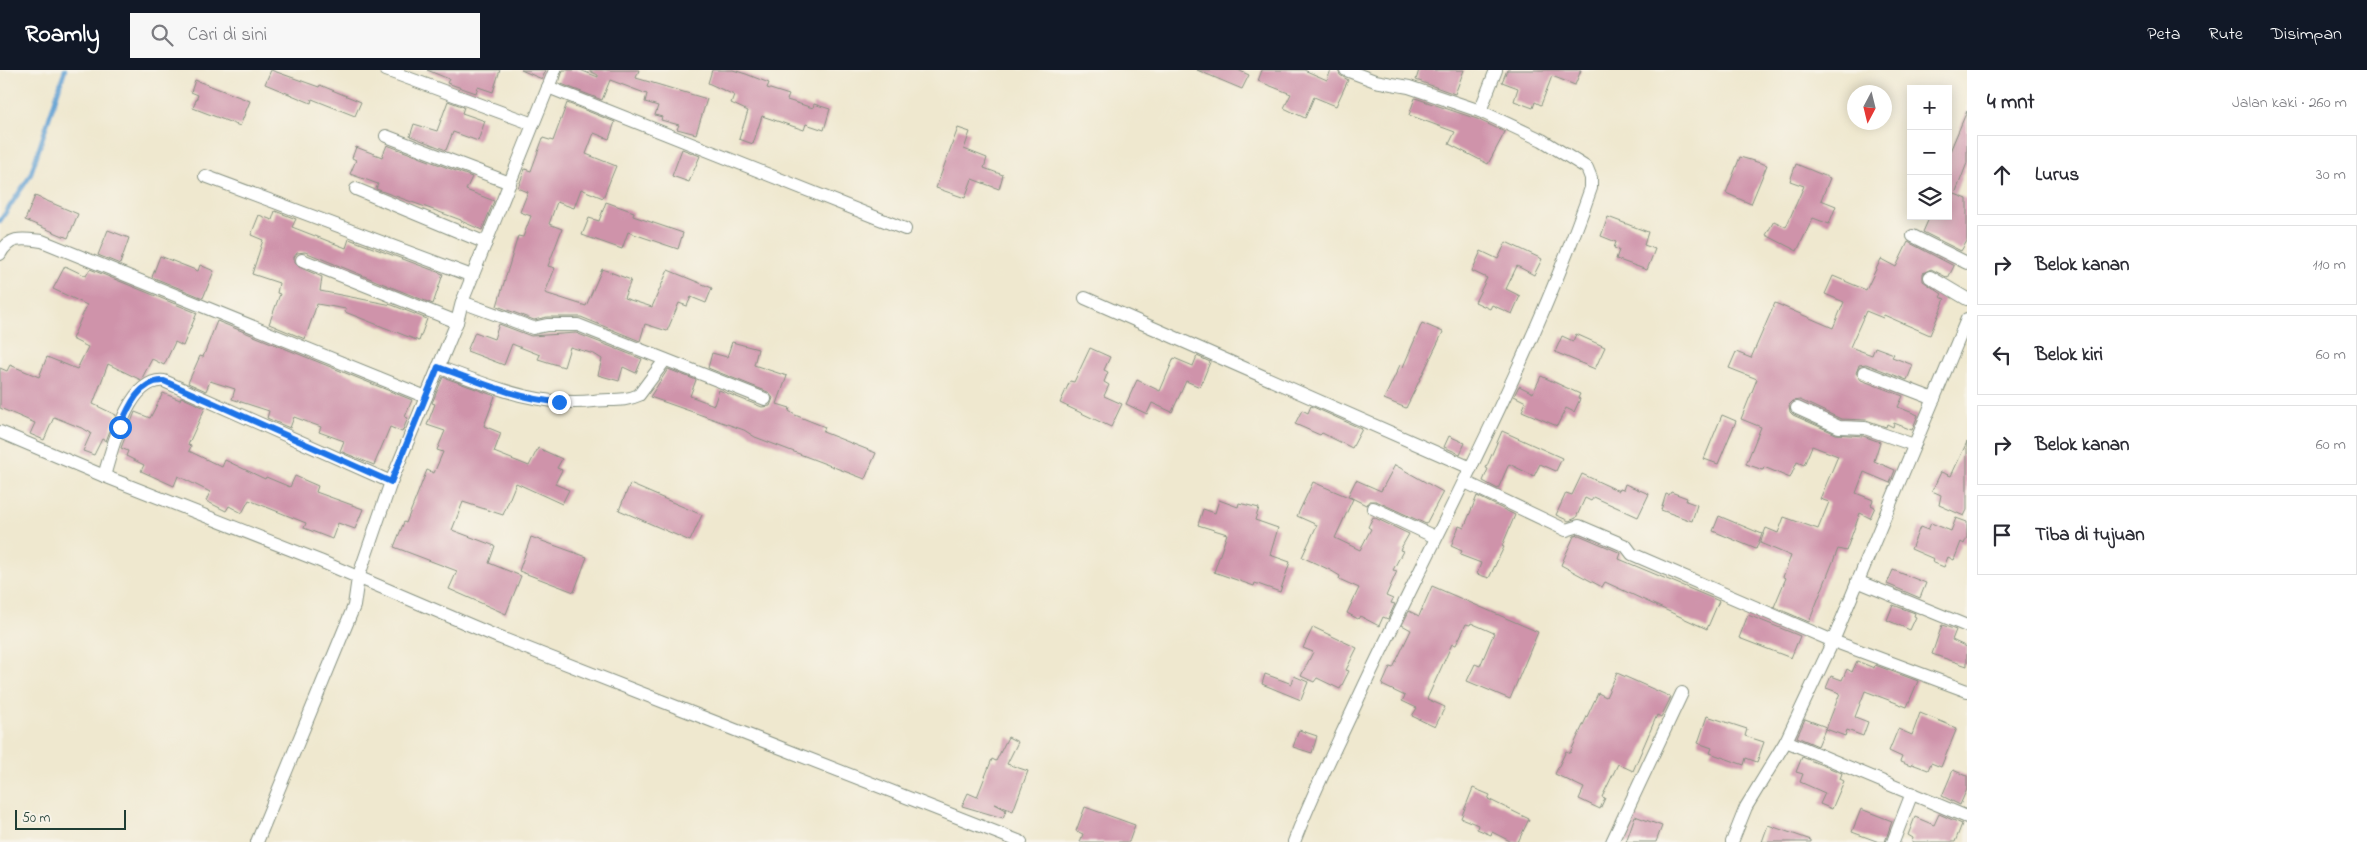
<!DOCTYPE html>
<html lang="id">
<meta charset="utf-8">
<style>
:root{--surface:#fff;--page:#f7f7f7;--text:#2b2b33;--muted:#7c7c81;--line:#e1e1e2;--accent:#111827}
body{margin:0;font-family:"Indie Flower",sans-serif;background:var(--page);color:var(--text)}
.controls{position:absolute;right:15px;top:15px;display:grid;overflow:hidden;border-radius:0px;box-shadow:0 2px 12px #0003}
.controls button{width:45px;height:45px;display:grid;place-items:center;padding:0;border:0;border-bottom:1px solid var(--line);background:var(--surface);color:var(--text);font:25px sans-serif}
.compass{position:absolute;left:1847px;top:15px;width:45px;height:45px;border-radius:50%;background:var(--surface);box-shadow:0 2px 12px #0003;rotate:187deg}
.scale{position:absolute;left:15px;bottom:12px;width:111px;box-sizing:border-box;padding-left:5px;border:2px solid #1f3d34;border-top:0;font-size:14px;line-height:18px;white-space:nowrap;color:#1f3d34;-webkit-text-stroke:4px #f7f3e8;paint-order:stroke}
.stop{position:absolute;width:15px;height:15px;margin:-11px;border:4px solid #1a73e8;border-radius:50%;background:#fff}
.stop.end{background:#1a73e8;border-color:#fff;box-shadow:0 1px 5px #0008}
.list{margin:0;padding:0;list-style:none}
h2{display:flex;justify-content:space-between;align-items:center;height:65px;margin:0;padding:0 20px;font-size:21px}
h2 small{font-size:16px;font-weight:400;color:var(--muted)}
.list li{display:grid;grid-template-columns:32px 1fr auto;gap:15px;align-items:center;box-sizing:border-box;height:80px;margin:0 10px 10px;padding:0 10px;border:1px solid var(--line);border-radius:0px}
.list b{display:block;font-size:19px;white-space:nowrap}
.list em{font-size:16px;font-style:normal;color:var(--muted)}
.icon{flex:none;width:28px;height:28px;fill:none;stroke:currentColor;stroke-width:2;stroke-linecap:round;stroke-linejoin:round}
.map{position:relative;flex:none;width:1967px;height:772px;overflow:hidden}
header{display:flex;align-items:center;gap:30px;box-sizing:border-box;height:70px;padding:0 25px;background:var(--accent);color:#fff}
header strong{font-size:24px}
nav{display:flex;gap:28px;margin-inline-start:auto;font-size:18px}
.search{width:350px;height:45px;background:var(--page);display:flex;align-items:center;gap:12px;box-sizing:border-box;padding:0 18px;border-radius:0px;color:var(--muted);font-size:19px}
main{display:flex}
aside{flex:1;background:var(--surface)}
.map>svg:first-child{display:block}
</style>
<header>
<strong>Roamly</strong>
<div class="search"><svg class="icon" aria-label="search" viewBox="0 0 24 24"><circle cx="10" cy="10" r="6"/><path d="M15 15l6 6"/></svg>Cari di sini</div>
<nav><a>Peta</a><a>Rute</a><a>Disimpan</a></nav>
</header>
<main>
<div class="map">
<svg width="1967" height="772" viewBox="0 0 1967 772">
<rect width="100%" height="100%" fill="#f7f3e8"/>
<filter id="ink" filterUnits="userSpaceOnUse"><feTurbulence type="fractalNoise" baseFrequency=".02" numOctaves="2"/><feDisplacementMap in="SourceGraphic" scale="10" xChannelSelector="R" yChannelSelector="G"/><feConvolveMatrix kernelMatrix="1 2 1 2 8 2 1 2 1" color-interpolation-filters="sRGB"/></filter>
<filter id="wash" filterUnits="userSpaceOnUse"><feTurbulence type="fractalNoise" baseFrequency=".0096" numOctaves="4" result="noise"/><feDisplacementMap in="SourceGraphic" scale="20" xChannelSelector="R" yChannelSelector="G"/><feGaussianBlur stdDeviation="1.12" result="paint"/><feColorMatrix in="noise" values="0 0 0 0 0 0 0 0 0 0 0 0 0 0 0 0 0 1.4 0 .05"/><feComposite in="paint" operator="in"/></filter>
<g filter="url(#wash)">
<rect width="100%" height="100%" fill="#efe8cf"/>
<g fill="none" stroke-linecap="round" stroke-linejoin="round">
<polyline stroke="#61a0d3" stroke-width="4.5" points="0,151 30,106 65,0"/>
</g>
<g id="blocks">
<g fill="#cf93aa">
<polygon points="271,0 319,17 320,15 361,32 355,46 312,29 311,33 265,14"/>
<polygon points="427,0 500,0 493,22 478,17 476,23 447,13 449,9"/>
<polygon points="521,0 546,0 542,9"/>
<polygon points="563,0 580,0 598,7 598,5 588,0 639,0 636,8 707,29 696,64 677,59 679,55 661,50 662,47 655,45 658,36 645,32 647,24 610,10 602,30 559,13"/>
<polygon points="712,0 733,0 746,4 769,13 767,18 789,25 787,30 813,38 814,34 830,39 824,60 806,54 804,60 762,46 753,74 739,69 748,41 731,33 734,25 708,13"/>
<polygon points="1197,0 1238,0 1249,5 1242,19"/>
<polygon points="1262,0 1304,0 1327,10 1331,0 1338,0 1340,5 1348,10 1336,36 1314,27 1305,48 1284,38 1291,24 1258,11"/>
<polygon points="1419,0 1464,0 1455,24 1416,10"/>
<polygon points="1507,0 1581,0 1575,15 1552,6 1541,35 1535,32 1533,38 1514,31 1518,18 1502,12"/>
<polygon points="195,10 250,31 240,56 193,38 198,25 191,22"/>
<polygon points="1415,28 1477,49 1505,62 1488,94 1449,74 1455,62 1409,45"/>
<polygon points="448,31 464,37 462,43 485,51 478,71 453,62 446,80 410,66 414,54 437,61"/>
<polygon points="567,33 615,52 609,69 594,63 586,84 616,96 603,128 581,119 574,138 557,132 549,154 562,159 548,196 555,198 545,223 586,236 602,199 631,210 624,228 652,237 668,200 712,218 706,233 691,227 687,236 679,233 667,261 645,254 640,271 581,247 547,247 534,250 497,236 518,166 523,167 531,146 520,142 528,122 518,118 525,99 531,101 543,68 553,71"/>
<polygon points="1967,41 1967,93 1955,124 1967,129 1967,171 1961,181 1923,162 1930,146 1948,146 1948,86"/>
<polygon points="958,58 970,62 964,79 987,88 984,98 1003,105 999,119 972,109 965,128 936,118"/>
<polygon points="387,75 472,107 466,120 494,131 482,160 461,151 461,150 376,119 378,114 350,104 356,90 352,88 356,77 382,87"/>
<polygon points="682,79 700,86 689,112 672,106"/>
<polygon points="1740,87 1767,95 1751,134 1726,123"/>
<polygon points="1796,94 1830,108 1821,130 1836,136 1829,154 1813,148 1797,181 1766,165 1774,151 1786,157 1804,116 1790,111"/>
<polygon points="35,126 78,144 68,168 25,150"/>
<polygon points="606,132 634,142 633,146 683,163 678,179 628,162 622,179 582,165 589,148 599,151"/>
<polygon points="275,141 296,149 292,157 346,178 349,169 443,204 433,234 305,182 297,183 294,187 294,192 299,197 322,207 320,221 392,235 427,249 419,271 345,242 346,239 317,234 305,269 269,254 280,224 277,223 279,213 252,204 263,170 251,165 259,145 272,150"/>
<polygon points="1608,147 1648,162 1644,175 1655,179 1647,200 1616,189 1619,180 1614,178 1616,172 1601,166"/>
<polygon points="108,160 129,168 120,194 98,185"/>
<polygon points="1506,172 1542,189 1534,205 1517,196 1506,219 1520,226 1512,244 1492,235 1490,239 1475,232 1487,208 1472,201 1481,181 1498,189"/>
<polygon points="1908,172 1954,196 1948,208 1931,199 1923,203 1923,211 1942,224 1940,227 1945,229 1930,265 1884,245 1883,248 1866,241 1850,277 1872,285 1875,277 1894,284 1892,287 1913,295 1907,310 1866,294 1859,295 1856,303 1861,310 1903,326 1898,337 1918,345 1912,360 1894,353 1893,357 1887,354 1886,357 1866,350 1841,349 1800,330 1793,331 1789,335 1790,342 1793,345 1836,364 1863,366 1880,372 1874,391 1895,400 1890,413 1864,402 1856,423 1873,430 1871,435 1875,437 1870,448 1860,443 1846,481 1838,479 1809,552 1774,537 1786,508 1783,507 1791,486 1760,473 1766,458 1778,463 1784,447 1818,459 1829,432 1820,429 1838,386 1812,376 1804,395 1797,392 1790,408 1764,397 1763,400 1746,394 1761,357 1741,349 1757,309 1729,298 1736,282 1751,288 1775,233 1833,258 1844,232 1825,224 1833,206 1866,220 1881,189 1896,197"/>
<polygon points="160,186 198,201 200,195 214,201 203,228 152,207"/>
<polygon points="65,196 86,206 90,199 197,243 183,276 175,272 164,295 152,289 141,310 108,294 93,334 116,345 106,371 102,369 94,385 83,381 91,363 84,359 54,347 44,370 30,364 35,353 0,338 0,298 7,301 10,295 39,307 47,287 77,299 88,277 72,269 87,235 53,219"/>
<polygon points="217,251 412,330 405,347 408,348 402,362 390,357 374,395 340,381 344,371 319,362 321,357 294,347 290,358 285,356 267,348 269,341 232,329 235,319 210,311 206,321 188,313 200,286 203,287"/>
<polygon points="1422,253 1443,262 1406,338 1384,329 1400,295 1403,297"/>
<polygon points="499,254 531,266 576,263 642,289 636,303 623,297 619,311 598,305 602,289 594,284 570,277 564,297 538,289 540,285 512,274 504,295 467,281 475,262 494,269"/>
<polygon points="1576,264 1605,277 1595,299 1555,282 1562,266 1573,271"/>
<polygon points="732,272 758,279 754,295 787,306 777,334 790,338 789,341 795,345 825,357 823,362 876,383 865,409 755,367 744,360 650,327 668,299 696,310 690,326 714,335 719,320 762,337 770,336 773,328 768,322 708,298 712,283 727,287"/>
<polygon points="1090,278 1110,287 1104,300 1108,302 1104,312 1109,315 1104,326 1122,334 1111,357 1060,333 1070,311 1074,312"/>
<polygon points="1197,286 1210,292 1200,317 1186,311 1172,342 1152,333 1147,344 1126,334 1137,310 1160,321 1174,288 1193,296"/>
<polygon points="1541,306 1580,324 1578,328 1580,329 1574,342 1566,338 1557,356 1522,341 1526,332 1514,326 1519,316 1533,323"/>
<polygon points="443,307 495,326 484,356 501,363 494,382 529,396 538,378 562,389 557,398 562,400 555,414 569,420 562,434 516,413 503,445 463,432 452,460 495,476 489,493 521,506 506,544 449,519 457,501 394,477 404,452 406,453 427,400 434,403 443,382 437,380 445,361 427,355 435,334 432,333"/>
<polygon points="163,323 180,330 181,327 205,338 188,375 191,376 189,381 222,397 225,390 265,409 266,407 290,417 295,406 318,416 316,422 363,439 355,459 338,453 332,469 304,458 306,453 249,430 242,443 229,436 226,441 206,431 210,422 178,406 174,416 141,401 144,395 126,386 128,381 121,378 135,342 150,348"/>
<polygon points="1311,336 1362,359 1352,378 1322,363 1320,365 1295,354 1302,340 1308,343"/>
<polygon points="1722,345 1736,351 1718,394 1704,389"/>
<polygon points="1502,361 1562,388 1556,401 1540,394 1534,406 1509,394 1498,419 1483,411 1488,399 1486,398"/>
<polygon points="1449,366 1465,373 1460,384 1444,377"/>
<polygon points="1967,372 1967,440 1964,446 1939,435 1941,425 1932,421 1941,402 1951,406"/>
<polygon points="1395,395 1443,422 1426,454 1376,431 1369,431 1366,435 1348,426 1356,410 1381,421"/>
<polygon points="1582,404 1619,421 1620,419 1623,420 1625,414 1649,424 1638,447 1594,427 1591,431 1585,428 1576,448 1569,451 1556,445 1566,423 1572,425"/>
<polygon points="1313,412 1353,429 1335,468 1360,480 1371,459 1368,457 1373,447 1409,464 1400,480 1403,481 1393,500 1397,501 1386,526 1393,529 1391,533 1395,534 1388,549 1383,547 1379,556 1360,546 1358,549 1347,543 1359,518 1339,509 1340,506 1330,500 1302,487 1317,455 1297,446"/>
<polygon points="630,414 702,445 690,471 619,440"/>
<polygon points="1671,422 1687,428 1686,431 1697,435 1692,451 1661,440 1666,424 1669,425"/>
<polygon points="1477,426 1515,445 1502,476 1504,477 1489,508 1477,504 1481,493 1460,485 1462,481 1451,476 1459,456 1464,458"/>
<polygon points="1219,430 1238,437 1239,433 1259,438 1255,450 1278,458 1270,485 1290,492 1280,522 1255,513 1254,516 1214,502 1227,464 1198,455 1203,439 1215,443"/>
<polygon points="1719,446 1762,464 1756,479 1713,461"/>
<polygon points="1956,448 1967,452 1967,467 1964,474 1961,472 1954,490 1948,487 1944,497 1932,492 1934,489 1911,479 1920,457 1928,460 1931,453 1951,461"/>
<polygon points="1579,465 1621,483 1619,489 1719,531 1707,559 1605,512 1602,517 1561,495 1574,466"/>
<polygon points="531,467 587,487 574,522 519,501"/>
<polygon points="1893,500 1926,513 1920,528 1887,514"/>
<polygon points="1432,516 1538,562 1510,629 1467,611 1475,594 1480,596 1494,563 1471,553 1470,555 1466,554 1456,575 1452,574 1427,629 1445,637 1435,657 1412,646 1417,638 1402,631 1405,626 1382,615 1390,597 1393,598 1411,560 1402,555 1409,541 1419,546"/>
<polygon points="1893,535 1915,543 1914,546 1916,547 1910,560 1887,550"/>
<polygon points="1748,545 1800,566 1791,588 1739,568"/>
<polygon points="1942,555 1956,560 1952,570 1967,577 1967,596 1932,584"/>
<polygon points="1313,557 1357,578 1346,600 1349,601 1340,619 1317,608 1314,612 1301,606 1313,582 1303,578"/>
<polygon points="1857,591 1874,598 1875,595 1918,611 1907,637 1865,621 1855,647 1868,652 1863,666 1847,660 1845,666 1826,659 1840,623 1826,618 1831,606 1842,610 1847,599 1852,602"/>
<polygon points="1617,603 1671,627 1661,647 1657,645 1633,701 1618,694 1602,727 1605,728 1600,739 1579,729 1584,718 1555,704 1566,681 1570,683 1598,623 1606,627"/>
<polygon points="1265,604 1292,614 1294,606 1308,612 1301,630 1262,614"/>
<polygon points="1920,643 1957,658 1941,697 1931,693 1928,700 1912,694 1911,696 1900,692 1902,687 1889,681 1898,659 1912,665"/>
<polygon points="1707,646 1747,659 1745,666 1764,672 1757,692 1746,688 1744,695 1710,683 1712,678 1698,673"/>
<polygon points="1805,649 1826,657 1818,676 1797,667"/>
<polygon points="1299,660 1317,666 1312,683 1293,677"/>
<polygon points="1008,667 1018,672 1007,694 1028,701 1013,741 995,734 1006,740 1003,748 962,736 968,723 977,727 992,689 996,691"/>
<polygon points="1802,687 1842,703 1840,709 1844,711 1832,739 1820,734 1825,723 1800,712 1803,704 1796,702"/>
<polygon points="1953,700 1967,706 1967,719 1960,735 1942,726"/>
<polygon points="1473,718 1490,725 1488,729 1529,749 1518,772 1512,772 1492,762 1491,765 1477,759 1478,755 1461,748"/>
<polygon points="1085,737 1135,755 1129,772 1080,772 1083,764 1076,761"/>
<polygon points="1861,739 1892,751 1885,772 1879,772 1852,762"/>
<polygon points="1939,744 1962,754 1955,772 1912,772 1913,768 1908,765 1915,747 1934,755"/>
<polygon points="1635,746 1662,756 1656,772 1626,772"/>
<polygon points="1768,755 1811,770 1811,772 1762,772"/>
</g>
</g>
</g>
<g filter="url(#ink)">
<use href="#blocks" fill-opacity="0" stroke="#879282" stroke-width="1"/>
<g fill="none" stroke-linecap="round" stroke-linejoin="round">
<g stroke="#879282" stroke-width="14">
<g id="street">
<polyline points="386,0 533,54"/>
<polyline points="1346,0 1375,11 1409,17 1480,41"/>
<polyline points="548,17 905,159"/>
<polyline points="386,66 510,113"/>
<polyline points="205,106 472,206"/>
<polyline points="356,119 486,173"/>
<polyline points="1913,166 1967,193"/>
<path d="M 0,184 C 10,165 24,169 42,171 L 426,327"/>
<polyline points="302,190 457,252"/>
<polyline points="1930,207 1967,229"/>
<polyline points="1085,228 1471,398"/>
<polyline points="462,232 533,258 547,255 578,255 765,329"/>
<path d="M 438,297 C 491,316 536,337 594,331 C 610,329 624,332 639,325 L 665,290"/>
<polyline points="1864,302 1934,329"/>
<polyline points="1797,338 1839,357 1865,358 1914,375"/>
<polyline points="0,362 104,406 320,491 498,567 1021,772"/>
<path d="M 104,406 C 112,380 128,307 164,311 L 391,412"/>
<polyline points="1465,412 1566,460 1579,456 1626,476 1632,484 1833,571 1967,621"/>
<polyline points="1373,438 1435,467"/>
<polyline points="1857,511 1967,556"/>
<polyline points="1786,671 1967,747"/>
<polyline points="257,772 354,536 358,508 391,412 457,252 462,232 555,0"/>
<path d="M 1294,772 C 1313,722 1337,675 1359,627 C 1438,458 1530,294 1591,118 L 1591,108 L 1587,98 L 1542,70 L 1480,41 L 1496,0"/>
<polyline points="1612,772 1682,623"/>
<polyline points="1732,772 1746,737 1786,671 1833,571 1967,249"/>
<polyline points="1893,772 1912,723"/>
</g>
</g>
<use href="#street" stroke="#fff" stroke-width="12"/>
</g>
</g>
<g fill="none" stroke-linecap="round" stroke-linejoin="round" filter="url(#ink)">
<path stroke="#1a73e8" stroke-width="6" d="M 120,357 C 128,338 140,309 164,311 L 391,412 L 438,297 C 477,311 518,329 559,332"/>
</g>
</svg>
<div class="controls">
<button>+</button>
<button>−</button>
<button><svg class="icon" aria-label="layers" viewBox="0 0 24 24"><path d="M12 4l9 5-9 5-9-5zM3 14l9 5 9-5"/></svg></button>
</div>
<svg class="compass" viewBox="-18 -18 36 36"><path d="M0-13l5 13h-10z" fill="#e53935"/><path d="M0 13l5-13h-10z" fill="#7c7c81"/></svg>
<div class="scale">50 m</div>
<div class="stop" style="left:120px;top:357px"></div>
<div class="stop end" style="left:559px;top:332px"></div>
</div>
<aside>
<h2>4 mnt<small>Jalan kaki · 260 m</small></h2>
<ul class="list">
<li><svg class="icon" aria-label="ahead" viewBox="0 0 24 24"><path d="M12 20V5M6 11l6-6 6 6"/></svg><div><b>Lurus</b></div><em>30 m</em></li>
<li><svg class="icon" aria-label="right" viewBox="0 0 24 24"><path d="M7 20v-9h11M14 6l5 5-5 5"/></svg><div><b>Belok kanan</b></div><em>110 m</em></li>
<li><svg class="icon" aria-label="left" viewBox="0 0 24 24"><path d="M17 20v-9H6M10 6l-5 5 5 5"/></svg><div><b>Belok kiri</b></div><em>60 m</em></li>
<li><svg class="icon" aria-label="right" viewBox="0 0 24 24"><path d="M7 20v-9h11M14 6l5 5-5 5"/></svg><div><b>Belok kanan</b></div><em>60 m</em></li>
<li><svg class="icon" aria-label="arrive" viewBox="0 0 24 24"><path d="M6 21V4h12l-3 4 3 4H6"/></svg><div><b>Tiba di tujuan</b></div></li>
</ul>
</aside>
</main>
